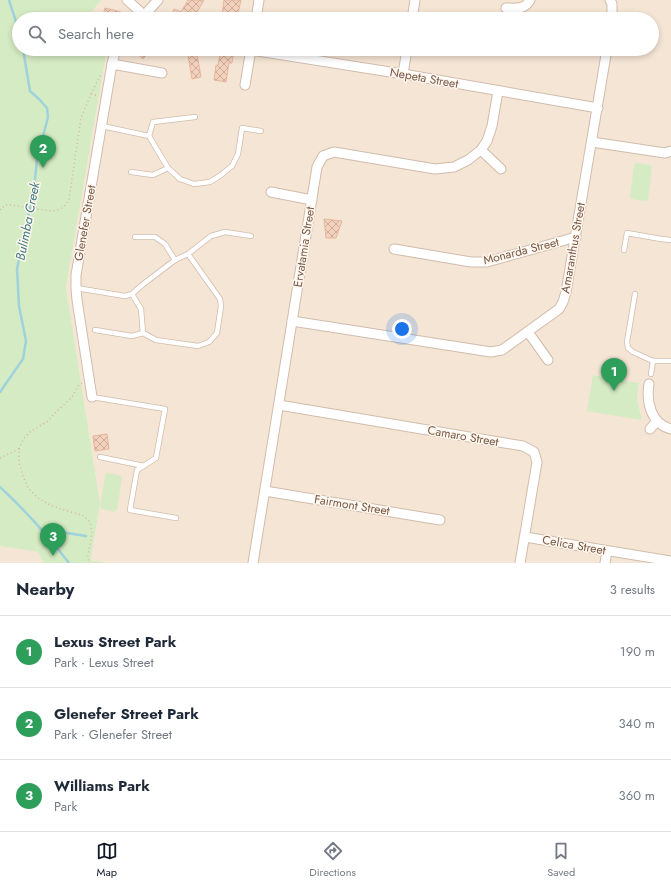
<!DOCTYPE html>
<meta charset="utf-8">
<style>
:root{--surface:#fff;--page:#f2f2f3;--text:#1f2937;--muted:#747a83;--line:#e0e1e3;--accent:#111827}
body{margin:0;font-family:Jost,sans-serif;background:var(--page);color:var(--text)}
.you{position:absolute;left:402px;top:329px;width:14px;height:14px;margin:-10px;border:3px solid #fff;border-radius:50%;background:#1a73e8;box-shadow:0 0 0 6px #1a73e833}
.badge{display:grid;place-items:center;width:26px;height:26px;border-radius:50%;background:var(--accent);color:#fff;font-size:13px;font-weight:700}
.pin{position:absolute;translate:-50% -33px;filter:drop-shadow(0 1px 2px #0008)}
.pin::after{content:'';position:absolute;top:21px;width:14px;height:12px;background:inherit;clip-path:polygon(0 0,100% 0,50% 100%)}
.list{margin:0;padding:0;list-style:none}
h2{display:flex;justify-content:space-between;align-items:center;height:52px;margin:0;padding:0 16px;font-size:17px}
h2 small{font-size:13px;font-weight:400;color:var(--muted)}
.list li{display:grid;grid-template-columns:26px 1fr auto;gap:12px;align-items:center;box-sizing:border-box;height:72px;padding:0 16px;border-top:1px solid var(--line)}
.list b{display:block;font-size:15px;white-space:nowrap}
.list p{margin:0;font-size:13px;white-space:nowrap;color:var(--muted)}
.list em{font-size:13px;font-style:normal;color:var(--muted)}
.icon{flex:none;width:22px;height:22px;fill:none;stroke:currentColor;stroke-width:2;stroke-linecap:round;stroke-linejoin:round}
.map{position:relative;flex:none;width:671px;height:563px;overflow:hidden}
.search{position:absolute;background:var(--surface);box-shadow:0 2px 6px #0003;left:12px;right:12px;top:12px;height:44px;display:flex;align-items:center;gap:10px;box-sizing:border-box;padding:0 14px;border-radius:22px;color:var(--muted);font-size:15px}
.sheet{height:268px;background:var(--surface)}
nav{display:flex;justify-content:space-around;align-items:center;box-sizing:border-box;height:56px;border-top:1px solid var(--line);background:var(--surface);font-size:11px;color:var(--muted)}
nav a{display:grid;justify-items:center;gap:2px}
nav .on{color:var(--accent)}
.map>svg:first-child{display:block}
</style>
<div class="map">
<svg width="671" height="563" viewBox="0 0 671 563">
<defs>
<pattern id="building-cross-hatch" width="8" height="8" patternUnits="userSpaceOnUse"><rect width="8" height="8" fill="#f3d1bc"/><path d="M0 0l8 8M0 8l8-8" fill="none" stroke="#caac9b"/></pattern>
</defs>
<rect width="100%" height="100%" fill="#fdf3e6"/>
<g fill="#f5e5d4" fill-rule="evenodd">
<path d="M 101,0 L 671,0 L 671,563 L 107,563 L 91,560 L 100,503 L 66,287 L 107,49 L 652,49 L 652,19 L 86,19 ZM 593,375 L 639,383 L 637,399 L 642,420 Z"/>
<polygon points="0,546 38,552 44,563 0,563"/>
</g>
<g fill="#d5ebc3">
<polygon points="0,0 101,0 86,19 19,19 19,49 107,49 66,287 100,503 91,560 107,563 44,563 38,552 0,546"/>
<polygon points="636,163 650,165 652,167 648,200 645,201 631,199 630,197 634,165"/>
<polygon points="593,375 639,383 637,399 642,420 587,411"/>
<polygon points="107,473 119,475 122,478 117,509 114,512 102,509 100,507 105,476"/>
</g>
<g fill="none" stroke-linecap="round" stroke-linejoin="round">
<g stroke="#9fd2da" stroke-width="2.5">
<polyline points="9,0 19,31"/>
<polyline points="0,392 23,359 26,341 19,306 17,269 34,189 37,159 48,117 47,108 39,99 30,91 23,49"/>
<path d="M 0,487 C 25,510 48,536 69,563"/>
<polyline points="41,529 86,536"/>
</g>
</g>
<g fill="url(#building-cross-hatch)" stroke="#e7b69c">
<polygon points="188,0 204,0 196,14 189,11 186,19 170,19 174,9 181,12"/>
<polygon points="224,0 241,0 237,19 232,19 222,16"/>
<polygon points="105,8 121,12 120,19 102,19"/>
<polygon points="132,49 152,49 143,59"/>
<polygon points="187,49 196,49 201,77 192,79"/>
<polygon points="221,49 234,49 232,63 229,63 226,82 214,80 216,65 218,65"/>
<polygon points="324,219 342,221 336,238 326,238"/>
<polygon points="107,434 109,449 95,451 93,436"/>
</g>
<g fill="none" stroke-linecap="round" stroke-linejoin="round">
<g stroke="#d1bcad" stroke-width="6">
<g id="lane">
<polyline points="102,126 149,136 168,168 180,179 194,184 210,182 221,175 232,166 238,154 242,128 261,131"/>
<polyline points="149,136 153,122 195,117"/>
<polyline points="131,172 153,175 168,168"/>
<polyline points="135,237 155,237 165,244 175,260"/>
<polyline points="624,250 627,233 661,239 671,240"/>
<polyline points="76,288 125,296 132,294 142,285 175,260 188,254 211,236 225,232 251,236"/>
<polyline points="132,294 141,309 143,333"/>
<polyline points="635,294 627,342 628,348 633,352 653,361 671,361"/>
<polyline points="95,330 132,336 143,333 156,340 198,346 209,342 217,333 221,306 220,299 188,254"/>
<polyline points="651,374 653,361"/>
<polyline points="92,397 165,409 156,458 137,470 130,510 176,518"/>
<polyline points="100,457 144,466"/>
</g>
</g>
<g stroke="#d1bcad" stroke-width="11">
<g id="street">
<polyline points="127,0 144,15"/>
<polyline points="610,0 612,4 612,19"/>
<path d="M 506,8 C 515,8 525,10 530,0"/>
<polyline points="141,19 158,0"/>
<polyline points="256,19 259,0"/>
<polyline points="412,19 415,0"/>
<polyline points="251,50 403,74 598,108"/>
<polyline points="112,64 162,73"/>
<polyline points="403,74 407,49"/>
<polyline points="245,85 251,49"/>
<polyline points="592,142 665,153 671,151"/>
<polyline points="481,150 501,169"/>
<polyline points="271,192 312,200"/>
<polyline points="394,249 471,262 487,262 576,237"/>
<polyline points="292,321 491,352 502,350 559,309 563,302 566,292 607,49"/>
<polyline points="528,332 548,360"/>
<path d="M 649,384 C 646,402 651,424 671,429"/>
<polyline points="92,397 77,300 76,288 76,275 112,64 115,52 117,49"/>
<polyline points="279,405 523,446 534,452 537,462 520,563"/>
<polyline points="650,429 657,421"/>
<polyline points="265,491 440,520"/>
<polyline points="525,537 671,561"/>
<polyline points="253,563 317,167 323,156 334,152 435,169 454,167 468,160 481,150 487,141 492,126 498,91"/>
<polyline points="605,563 607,551"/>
</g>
</g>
<g stroke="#d9b49f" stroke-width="1.5" stroke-dasharray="1 3" stroke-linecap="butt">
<polyline points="91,94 99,96"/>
<path d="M 0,210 L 5,205 L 11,205 L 51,211 C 61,210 65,207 69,199 L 81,118 L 91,94 L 101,74"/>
<polyline points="82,383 78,386 72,397 55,413 48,421 30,432 24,438 19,449 19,463 23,476 28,488 38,498 52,506 84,516 90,522 92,532 88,556 89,563"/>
<polyline points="0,458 19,449"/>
</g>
<use href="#lane" stroke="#fff" stroke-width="4.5"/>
<use href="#street" stroke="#fff" stroke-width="9"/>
</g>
<g text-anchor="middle" stroke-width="3" stroke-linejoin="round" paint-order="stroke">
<g font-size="12" fill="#775849" stroke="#fff7ed">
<text transform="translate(424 78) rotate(10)" y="4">Nepeta Street</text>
<text transform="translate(85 223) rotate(-80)" y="4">Glenefer Street</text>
<text transform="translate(304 247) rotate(-81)" y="4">Ervatamia Street</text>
<text transform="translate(573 248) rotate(-80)" y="4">Amaranthus Street</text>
<text transform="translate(521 251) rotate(-14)" y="4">Monarda Street</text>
<text transform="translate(463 436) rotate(10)" y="4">Camaro Street</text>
<text transform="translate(352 505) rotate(9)" y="4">Fairmont Street</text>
<text transform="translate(574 545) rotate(10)" y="4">Celica Street</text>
</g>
<g font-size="13" font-style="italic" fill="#3f7b84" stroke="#fff7ed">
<text transform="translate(27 221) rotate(-79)" y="5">Bulimba Creek</text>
</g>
</g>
</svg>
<div class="you"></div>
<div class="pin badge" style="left:614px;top:391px;background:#2e9e5b">1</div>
<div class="pin badge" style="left:43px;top:168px;background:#2e9e5b">2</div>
<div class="pin badge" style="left:53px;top:556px;background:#2e9e5b">3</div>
<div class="search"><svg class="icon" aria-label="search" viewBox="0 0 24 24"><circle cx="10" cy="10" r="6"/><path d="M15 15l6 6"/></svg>Search here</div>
</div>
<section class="sheet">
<h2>Nearby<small>3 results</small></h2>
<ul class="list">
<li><span class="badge" style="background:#2e9e5b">1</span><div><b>Lexus Street Park</b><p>Park · Lexus Street</p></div><em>190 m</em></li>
<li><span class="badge" style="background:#2e9e5b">2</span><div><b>Glenefer Street Park</b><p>Park · Glenefer Street</p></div><em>340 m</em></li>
<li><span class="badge" style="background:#2e9e5b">3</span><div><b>Williams Park</b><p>Park</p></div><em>360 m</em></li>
</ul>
</section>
<nav>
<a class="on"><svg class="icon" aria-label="map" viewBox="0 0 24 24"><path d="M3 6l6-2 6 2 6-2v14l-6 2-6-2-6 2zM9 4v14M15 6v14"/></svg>Map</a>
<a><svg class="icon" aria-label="directions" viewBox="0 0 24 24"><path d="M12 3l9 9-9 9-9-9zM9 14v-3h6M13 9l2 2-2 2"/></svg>Directions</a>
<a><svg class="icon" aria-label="saved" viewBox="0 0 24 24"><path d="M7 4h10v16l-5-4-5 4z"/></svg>Saved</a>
</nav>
